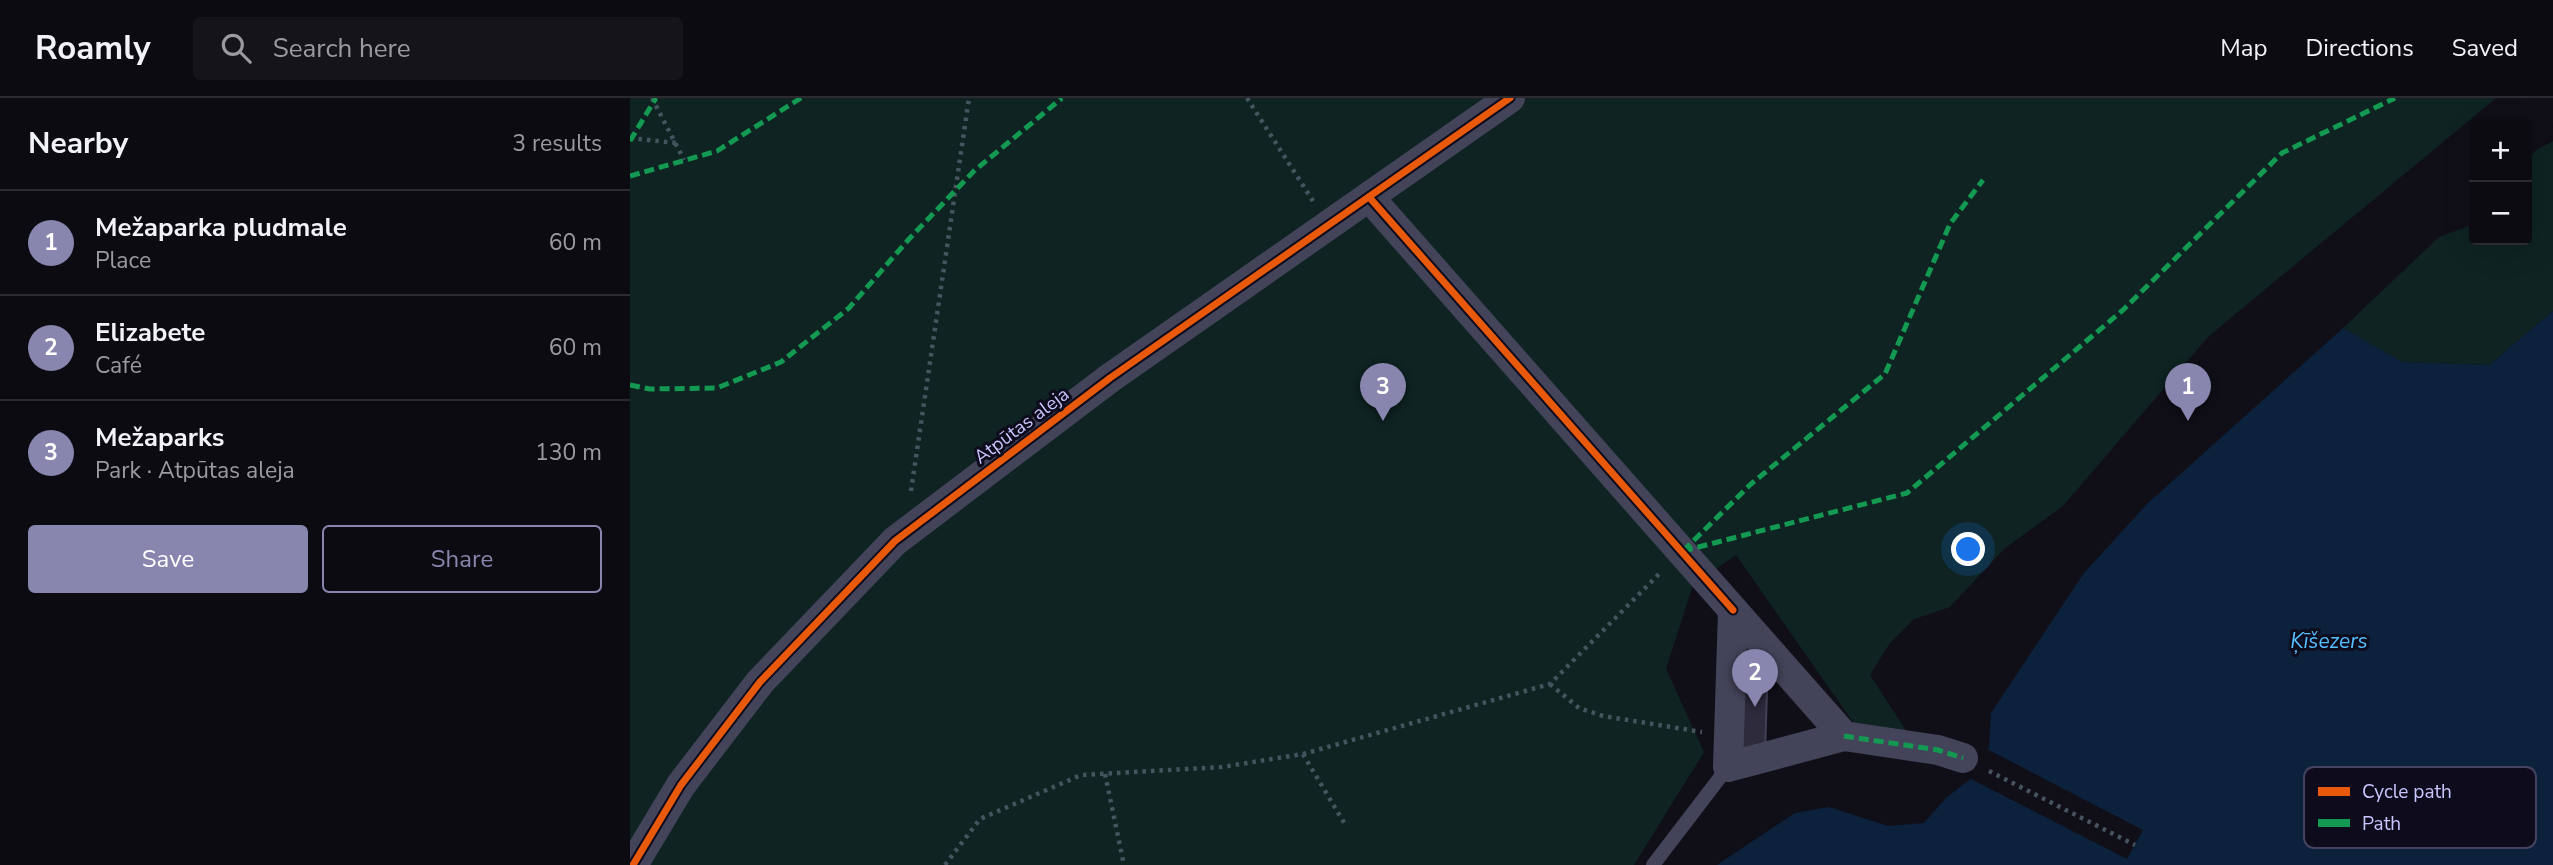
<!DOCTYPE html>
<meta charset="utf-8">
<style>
:root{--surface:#0c0b12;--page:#15141b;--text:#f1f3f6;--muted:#9a9b9f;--line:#2c2b32;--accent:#8886ae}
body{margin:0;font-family:"Nunito Sans",sans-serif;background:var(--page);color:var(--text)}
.controls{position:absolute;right:21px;top:21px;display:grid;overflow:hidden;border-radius:7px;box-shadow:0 7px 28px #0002}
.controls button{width:63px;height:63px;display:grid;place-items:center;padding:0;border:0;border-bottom:2px solid var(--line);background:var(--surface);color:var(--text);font:35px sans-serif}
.you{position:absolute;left:1339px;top:452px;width:24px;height:24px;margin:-18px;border:5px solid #fff;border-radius:50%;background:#1a73e8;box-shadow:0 0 0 10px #1a73e833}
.badge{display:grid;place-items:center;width:46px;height:46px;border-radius:50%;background:var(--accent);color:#fff;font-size:23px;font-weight:700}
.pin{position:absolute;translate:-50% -58px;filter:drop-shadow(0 2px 4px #0008)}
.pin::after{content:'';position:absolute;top:37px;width:24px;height:21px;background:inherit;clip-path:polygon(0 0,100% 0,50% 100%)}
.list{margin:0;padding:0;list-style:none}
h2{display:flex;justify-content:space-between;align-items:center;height:91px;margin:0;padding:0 28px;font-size:30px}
h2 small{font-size:23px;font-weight:400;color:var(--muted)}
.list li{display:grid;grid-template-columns:46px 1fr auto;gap:21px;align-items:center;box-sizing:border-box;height:105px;padding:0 28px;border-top:2px solid var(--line)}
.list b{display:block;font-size:26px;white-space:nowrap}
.list p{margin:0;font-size:23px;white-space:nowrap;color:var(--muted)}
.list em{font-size:23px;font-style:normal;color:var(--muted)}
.actions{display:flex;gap:14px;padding:21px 28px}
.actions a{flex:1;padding:16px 0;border:2px solid var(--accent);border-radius:7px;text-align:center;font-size:24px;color:var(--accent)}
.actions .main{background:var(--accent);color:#fff}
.icon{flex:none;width:38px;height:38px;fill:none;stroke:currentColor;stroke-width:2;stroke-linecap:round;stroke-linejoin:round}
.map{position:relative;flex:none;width:1923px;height:767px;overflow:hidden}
header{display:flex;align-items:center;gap:42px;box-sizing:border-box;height:98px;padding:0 35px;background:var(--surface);border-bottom:2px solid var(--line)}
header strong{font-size:33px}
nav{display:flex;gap:38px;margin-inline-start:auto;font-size:24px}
.search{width:490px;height:63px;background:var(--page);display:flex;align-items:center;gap:18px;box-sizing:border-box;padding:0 24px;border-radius:7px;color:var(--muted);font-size:26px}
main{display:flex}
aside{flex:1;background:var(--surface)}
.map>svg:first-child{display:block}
</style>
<header>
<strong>Roamly</strong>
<div class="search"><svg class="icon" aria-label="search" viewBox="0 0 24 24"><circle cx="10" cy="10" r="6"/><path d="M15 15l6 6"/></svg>Search here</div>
<nav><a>Map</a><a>Directions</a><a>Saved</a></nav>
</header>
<main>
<aside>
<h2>Nearby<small>3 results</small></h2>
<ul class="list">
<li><span class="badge">1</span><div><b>Mežaparka pludmale</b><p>Place</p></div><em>60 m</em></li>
<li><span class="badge">2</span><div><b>Elizabete</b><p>Café</p></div><em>60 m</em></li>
<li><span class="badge">3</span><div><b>Mežaparks</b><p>Park · Atpūtas aleja</p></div><em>130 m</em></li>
</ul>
<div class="actions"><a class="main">Save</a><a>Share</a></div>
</aside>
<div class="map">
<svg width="1923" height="767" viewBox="0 0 1923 767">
<rect width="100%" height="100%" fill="#100f18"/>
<g fill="#0e2322">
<polygon points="0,0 1866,0 1578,239 1434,407 1374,451 1320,509 1284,521 1260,545 1240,577 1277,634 1223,624 1106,457 1063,487 1036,571 1074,654 1004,767 0,767"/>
<polygon points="1923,43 1923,213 1859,267 1771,264 1713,230 1809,139 1844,126 1844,142 1897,142 1897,64 1905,53"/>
</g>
<polygon fill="#0b213c" points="1923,213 1923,767 1087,767 1165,715 1199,709 1258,728 1294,725 1316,700 1343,679 1359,649 1361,615 1454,475 1517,406 1713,230 1772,264 1859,267"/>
<polygon fill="#100f18" points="1355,650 1513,732 1497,761 1337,679"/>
<polygon fill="#2d2b3c" stroke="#424157" stroke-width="2" points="1113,563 1138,564 1135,654 1109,653"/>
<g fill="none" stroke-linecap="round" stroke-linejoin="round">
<g stroke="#45545f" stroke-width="4.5" stroke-dasharray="3.5 5" stroke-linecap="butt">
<polyline points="22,0 54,62"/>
<polyline points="617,0 683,103"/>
<polyline points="0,40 46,45"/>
<polyline points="281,393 339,0"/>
<polyline points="920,586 949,610 973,618 1072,634"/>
<polyline points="673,656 716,728"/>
<polyline points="1359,673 1505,747"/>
<polyline points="475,676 494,767"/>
<polyline points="315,767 350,721 451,677 592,669 673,656 920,586 1032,473"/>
</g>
<polyline stroke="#434459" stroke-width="14" points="1023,767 1098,669"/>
<g stroke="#434459" stroke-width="30">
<polyline points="739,99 1214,638 1098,669 1103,512"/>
<polyline points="1214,638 1308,652 1333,660"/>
<polyline points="3,767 51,687 130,584 265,443 480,280 880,0"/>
</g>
<g stroke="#139951" stroke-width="5" stroke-dasharray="10 5" stroke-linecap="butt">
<polyline points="0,43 26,0"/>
<polyline points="0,78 87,53 171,0"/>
<polyline points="0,287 20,291 87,290 151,264 219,210 279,141 344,73 432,0"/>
<polyline points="1053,453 1277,395 1493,212 1652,55 1765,0"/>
<polyline points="1053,453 1121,386 1255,276 1320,126 1353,82"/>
<polyline points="1214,638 1308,652 1333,660"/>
</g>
<g stroke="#0d0b1c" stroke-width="11">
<g id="cycleway">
<polyline points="739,99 1103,512"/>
<polyline points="3,767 51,687 130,584 265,443 480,280 880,0"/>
</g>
</g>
<use href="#cycleway" stroke="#e8590c" stroke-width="7"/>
</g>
<g text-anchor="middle" stroke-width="6" stroke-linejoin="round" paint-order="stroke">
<g font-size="19" fill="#c8c6ff" stroke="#0d0b1c">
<text transform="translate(391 327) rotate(-37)" y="7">Atpūtas aleja</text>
</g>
<g font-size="21" font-style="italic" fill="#54beff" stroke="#0d0b1c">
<text x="1699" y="550">Ķīšezers</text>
</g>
</g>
<rect x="1674" y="669" width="232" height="81" rx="10" fill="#0d0b1c" stroke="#454360" stroke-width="2"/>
<rect x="1688" y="689" width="32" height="9" fill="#e8590c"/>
<rect x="1688" y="721" width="32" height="8" fill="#139951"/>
<g font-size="19" fill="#c8c6ff">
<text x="1732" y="700">Cycle path</text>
<text x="1732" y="732">Path</text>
</g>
</svg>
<div class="controls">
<button>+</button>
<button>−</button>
</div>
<div class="you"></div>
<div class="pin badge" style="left:1558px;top:323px">1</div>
<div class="pin badge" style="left:1125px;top:609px">2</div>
<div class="pin badge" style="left:753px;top:323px">3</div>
</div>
</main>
